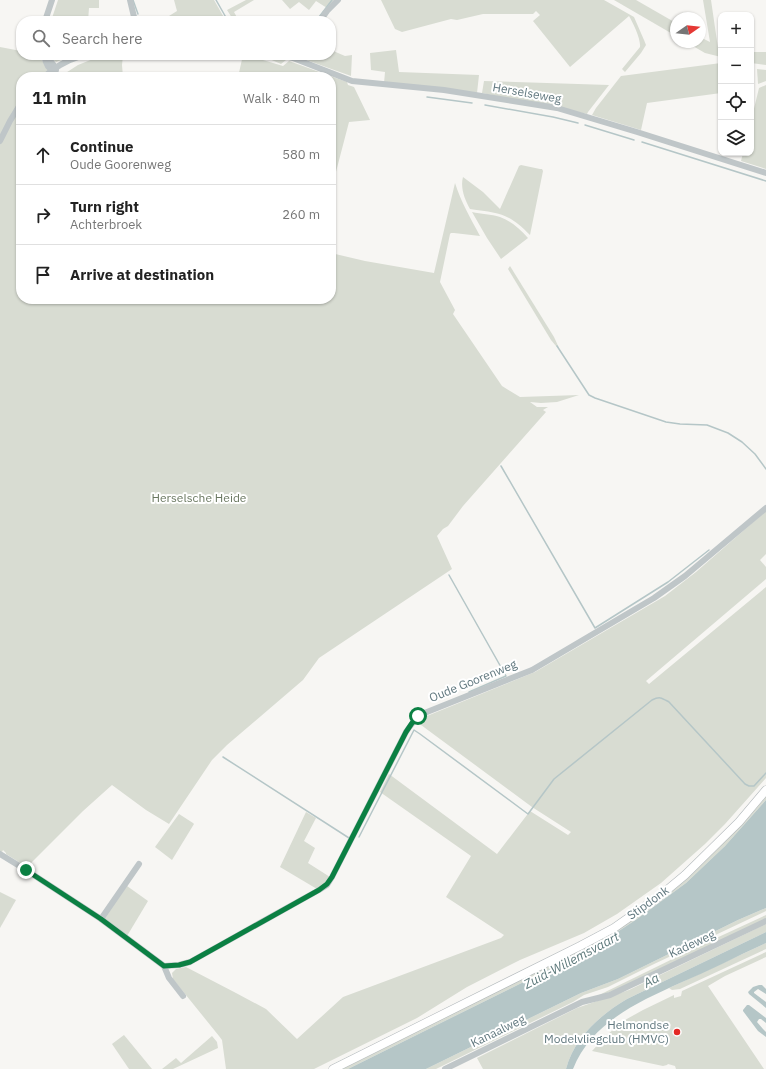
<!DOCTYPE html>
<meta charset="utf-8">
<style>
:root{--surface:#fff;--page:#f6f6f6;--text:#222;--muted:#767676;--line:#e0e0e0}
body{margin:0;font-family:"IBM Plex Sans",sans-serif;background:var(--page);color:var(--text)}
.controls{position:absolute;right:12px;top:12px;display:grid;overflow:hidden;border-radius:8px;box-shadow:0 1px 3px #0004}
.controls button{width:36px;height:36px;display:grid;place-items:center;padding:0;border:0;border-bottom:1px solid var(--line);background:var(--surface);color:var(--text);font:20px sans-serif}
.compass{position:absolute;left:670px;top:12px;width:36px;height:36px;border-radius:50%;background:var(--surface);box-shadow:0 1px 3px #0004;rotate:76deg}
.stop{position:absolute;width:12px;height:12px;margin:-9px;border:3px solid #0b8043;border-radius:50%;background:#fff}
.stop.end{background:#0b8043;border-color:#fff;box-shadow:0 1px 4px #0008}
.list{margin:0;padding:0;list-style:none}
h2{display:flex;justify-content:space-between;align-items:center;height:52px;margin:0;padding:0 16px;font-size:17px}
h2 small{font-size:13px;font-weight:400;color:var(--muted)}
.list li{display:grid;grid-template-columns:26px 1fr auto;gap:12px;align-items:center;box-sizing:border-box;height:60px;padding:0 16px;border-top:1px solid var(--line)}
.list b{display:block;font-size:15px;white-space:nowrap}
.list p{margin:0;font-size:13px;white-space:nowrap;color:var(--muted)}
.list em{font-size:13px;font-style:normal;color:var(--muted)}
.icon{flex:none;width:22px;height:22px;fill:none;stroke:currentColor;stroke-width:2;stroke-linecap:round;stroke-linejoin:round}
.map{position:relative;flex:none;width:766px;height:1069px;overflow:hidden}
.search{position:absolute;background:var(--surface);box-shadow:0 1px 3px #0004;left:16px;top:16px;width:320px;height:44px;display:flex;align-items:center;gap:10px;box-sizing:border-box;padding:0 14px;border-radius:16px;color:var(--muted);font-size:15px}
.panel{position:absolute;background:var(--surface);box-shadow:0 1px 3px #0004;left:16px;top:72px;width:320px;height:232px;border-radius:16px}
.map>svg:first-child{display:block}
</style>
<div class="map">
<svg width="766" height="1069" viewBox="0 0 766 1069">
<rect width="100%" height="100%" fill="#f7f6f3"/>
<g fill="#d8dcd2">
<polygon points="58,0 99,0 99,8 89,8 88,21 51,21"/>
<polygon points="174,0 214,0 226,21 161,21 177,11"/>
<polygon points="246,0 254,0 234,12 239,21 234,21 227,10"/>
<polygon points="282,0 334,0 327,8 316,1 309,10 299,2 290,9"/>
<path d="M 381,0 L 604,0 L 634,17 L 644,40 L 646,45 L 641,53 L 625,72 L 622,69 L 640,47 C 641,39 633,23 629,16 L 570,67 L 533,21 L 540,15 L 536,11 L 533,14 L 483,14 L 457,20 L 451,19 L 402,32 L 395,29 Z"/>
<polygon points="614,0 636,0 676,23 676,36"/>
<polygon points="703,0 711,0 718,48 721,49 721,57 705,53 686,42 700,42 700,37 710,42"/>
<path d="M 0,47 L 21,51 L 21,55 L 35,55 L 35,58 L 39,58 L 39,55 L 40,55 L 42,58 L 41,59 L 53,77 L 21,77 L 21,299 L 331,299 L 331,253 L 365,261 L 434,273 L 455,183 C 461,202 471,219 480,236 L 454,233 L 451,233 L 450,234 L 440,282 L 455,310 L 453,314 L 502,386 L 520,397 L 579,395 L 557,402 L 541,403 L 530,402 L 537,407 L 548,407 L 543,410 L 546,412 L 463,506 L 448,526 L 443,529 L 437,536 L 452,569 L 319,658 L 303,680 L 227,745 L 212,760 L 169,824 L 146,810 L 112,785 L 83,811 L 27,867 L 6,854 L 6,853 L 3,850 L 2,852 L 0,851 Z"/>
<polygon points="331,50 345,56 352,55 351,76 298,57 299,55 331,55"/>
<polygon points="396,50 399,72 479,75 477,93 384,83 385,72 371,70 370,53"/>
<polygon points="751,52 766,52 766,65 751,63"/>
<polygon points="60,55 74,55 56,62 51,58"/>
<polygon points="103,55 123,55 122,65 123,77 62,77 61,76 78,65"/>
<polygon points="243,55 250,55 263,60 283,66 289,61 347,82 348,85 354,87 370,120 349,122 331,191 331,77 238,77"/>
<polygon points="260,55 269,55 286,60 281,64"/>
<polygon points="721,63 721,93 647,103 641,130 592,115 596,108 621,76"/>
<polygon points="757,69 766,70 766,81 758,84"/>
<polygon points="484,81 609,85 588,112 587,114 482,93"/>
<polygon points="766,85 766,169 741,161 743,153 751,153 751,121 759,88"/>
<path d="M 521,165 L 540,169 L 542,169 L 543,171 L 530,235 C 509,213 499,213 470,209 C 465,200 460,188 463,177 L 483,192 L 500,209 L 519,166 Z"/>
<path d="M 472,212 C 481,214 491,214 500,217 C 511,221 520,229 528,238 L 501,259 L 487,238 Z"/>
<polygon points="510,266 554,337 559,348 556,346 551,340 508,269"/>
<polygon points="766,511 766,554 760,560 766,567 766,579 646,681 649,684 766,587 766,778 725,824 705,844 661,883 617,914 584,933 520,960 467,987 417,1018 314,1069 226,1069 222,1040 219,1036 173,979 172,973 176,969 186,967 236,993 266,1009 297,1039 343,997 501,938 504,935 446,897 471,856 380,792 389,774 497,854 530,811 568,835 571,832 532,807 417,722 422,718 535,672 665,596 696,572"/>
<polygon points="766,794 766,800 725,846 686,883 637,919 596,946 348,1069 338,1069 646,908"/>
<polygon points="306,812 316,818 304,841 315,848 308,863 330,877 326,883 317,889 280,867"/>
<polygon points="179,814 193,823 194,824 172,860 155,847"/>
<polygon points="127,886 148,901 127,936 104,918"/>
<polygon points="0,892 16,900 0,928"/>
<polygon points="766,908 766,911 652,965 608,987 584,995 573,1002 436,1069 426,1069 581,993 618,979 738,920"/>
<polygon points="766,915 766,920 627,986 593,998 699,946"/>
<path d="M 766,924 L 766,932 L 627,999 C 600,1015 574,1038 566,1069 L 483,1069 L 477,1058 L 577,1008 L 629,990 Z"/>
<polygon points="766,943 766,949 680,989 672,990 669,988"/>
<polygon points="766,952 766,957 725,976 708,986 764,1069 676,1069 675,1066 668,1064 667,1065 663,1066 592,1051 608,1034 625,1020 643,1010 674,995 674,998 681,996 682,991"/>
<polygon points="124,1035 152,1069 129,1069 112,1044"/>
<polygon points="212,1036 217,1042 218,1048 173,1069 162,1069 176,1058 181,1063"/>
</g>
<g fill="#b5c6c7">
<polygon points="766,800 766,908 738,920 618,979 581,993 426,1069 348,1069 596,946 637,919 686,883 725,846"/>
<path d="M 766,932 L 766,943 C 737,956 709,971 680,983 C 638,1002 591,1023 573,1069 L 566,1069 C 574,1038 600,1015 627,999 Z"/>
<polygon points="759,985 762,985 766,989 766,994 758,989 754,992 754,993 766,1002 766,1008 749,994 748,992 753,987"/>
<polygon points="747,1005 749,1005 766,1018 766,1023 761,1019 759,1019 757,1022 763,1029 766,1032 766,1037 758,1031 743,1011 743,1010"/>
</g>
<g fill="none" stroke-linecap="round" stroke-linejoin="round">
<g stroke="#b5c6c7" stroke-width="1.5">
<polyline points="133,0 138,14"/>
<polyline points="216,0 228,21"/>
<polyline points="141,20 142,21"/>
<polyline points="316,21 332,0"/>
<polyline points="427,97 472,103"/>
<polyline points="485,105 553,117 578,123"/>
<polyline points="585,125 634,140"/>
<polyline points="642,142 766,181"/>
<polyline points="557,346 589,395 595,398 666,422 680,424 707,425 728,433 742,442 755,454 766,469"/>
<polyline points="501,466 595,628 668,582 709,550"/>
<polyline points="449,575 506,676 469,692"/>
<polyline points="223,757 349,838"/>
<path d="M 359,837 L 414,730 L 420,734 L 528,814 L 554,779 L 652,700 C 660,696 662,698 669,702 L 745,784 L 749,786 L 754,786 L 766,773"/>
</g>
<g stroke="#b3b9bc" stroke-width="9">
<polyline id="major" points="333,1069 580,946 614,928 661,895 685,875 739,822 766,790"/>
</g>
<g stroke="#bfc6c8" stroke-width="6">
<polyline points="130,0 135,21"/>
<polyline points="45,21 52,0"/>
<polyline points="320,21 327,11 338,0"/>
<path d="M 44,55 C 45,61 48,69 54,71"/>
<polyline points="46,55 56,68 56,70"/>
<polyline points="281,55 293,58 352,81 444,90 557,108 637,132 766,173"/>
<path d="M 44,77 C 55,68 64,61 78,57"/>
<polyline points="0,141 10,121 21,103"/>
<polyline points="0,854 26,870 101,919 164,966 169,978 183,996"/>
<polyline points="101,919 139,864"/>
<path d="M 164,966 L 179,965 L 190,962 L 319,890 L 327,885 L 332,877 L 406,732 C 412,723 417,717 427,712 L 532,670 L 654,598 L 685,576 L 766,508"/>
<polyline points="445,1069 582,1002 610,995 766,921"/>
</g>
<use href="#major" stroke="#fff" stroke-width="8"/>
</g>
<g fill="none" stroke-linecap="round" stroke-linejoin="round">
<polyline stroke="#0b8043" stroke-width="5" points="26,870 101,919 164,966 179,965 190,962 319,890 327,884 332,877 406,732 412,723 418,716"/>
</g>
<circle fill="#e42a26" stroke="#fff" stroke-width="1.5" cx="677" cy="1032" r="4"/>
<g text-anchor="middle" stroke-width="4" stroke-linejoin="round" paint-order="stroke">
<g font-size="12" fill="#61787f" stroke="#fff">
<text transform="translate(527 93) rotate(10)" y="4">Herselseweg</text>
<text transform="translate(473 681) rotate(-22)" y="4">Oude Goorenweg</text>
<text transform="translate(648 903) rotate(-36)" y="4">Stipdonk</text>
<text transform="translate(692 944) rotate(-25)" y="4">Kadeweg</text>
<text transform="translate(498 1031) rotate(-26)" y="4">Kanaalweg</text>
</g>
<g font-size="12" fill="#697760" stroke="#fff">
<text x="199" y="502">Herselsche Heide</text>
</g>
<g font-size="12" fill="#61787f" stroke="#fff" text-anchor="end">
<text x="669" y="1029">Helmondse<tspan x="669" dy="14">Modelvliegclub (HMVC)</tspan></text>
</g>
<g font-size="13" font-style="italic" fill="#5c787a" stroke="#fff">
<text transform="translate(571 960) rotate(-28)" y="5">Zuid-Willemsvaart</text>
<text transform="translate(651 980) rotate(-28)" y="5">Aa</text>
</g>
</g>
</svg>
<div class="controls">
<button>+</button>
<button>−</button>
<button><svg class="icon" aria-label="locate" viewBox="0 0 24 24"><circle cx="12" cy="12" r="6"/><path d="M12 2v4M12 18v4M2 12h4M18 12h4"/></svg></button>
<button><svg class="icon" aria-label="layers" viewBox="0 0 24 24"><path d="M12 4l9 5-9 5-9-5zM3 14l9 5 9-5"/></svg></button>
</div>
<svg class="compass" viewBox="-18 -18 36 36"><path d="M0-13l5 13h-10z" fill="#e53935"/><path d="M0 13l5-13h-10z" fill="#767676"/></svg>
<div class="stop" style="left:418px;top:716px"></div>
<div class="stop end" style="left:26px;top:870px"></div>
<div class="search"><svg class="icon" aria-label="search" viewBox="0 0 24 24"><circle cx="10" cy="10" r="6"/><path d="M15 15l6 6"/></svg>Search here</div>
<section class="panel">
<h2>11 min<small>Walk · 840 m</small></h2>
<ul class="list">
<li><svg class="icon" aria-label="ahead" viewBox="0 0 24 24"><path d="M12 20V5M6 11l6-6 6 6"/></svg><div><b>Continue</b><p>Oude Goorenweg</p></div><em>580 m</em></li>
<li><svg class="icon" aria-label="right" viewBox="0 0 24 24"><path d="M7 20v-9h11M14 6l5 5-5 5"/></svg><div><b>Turn right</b><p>Achterbroek</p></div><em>260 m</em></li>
<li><svg class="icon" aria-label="arrive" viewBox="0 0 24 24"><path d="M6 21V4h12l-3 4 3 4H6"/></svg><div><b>Arrive at destination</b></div></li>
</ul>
</section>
</div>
